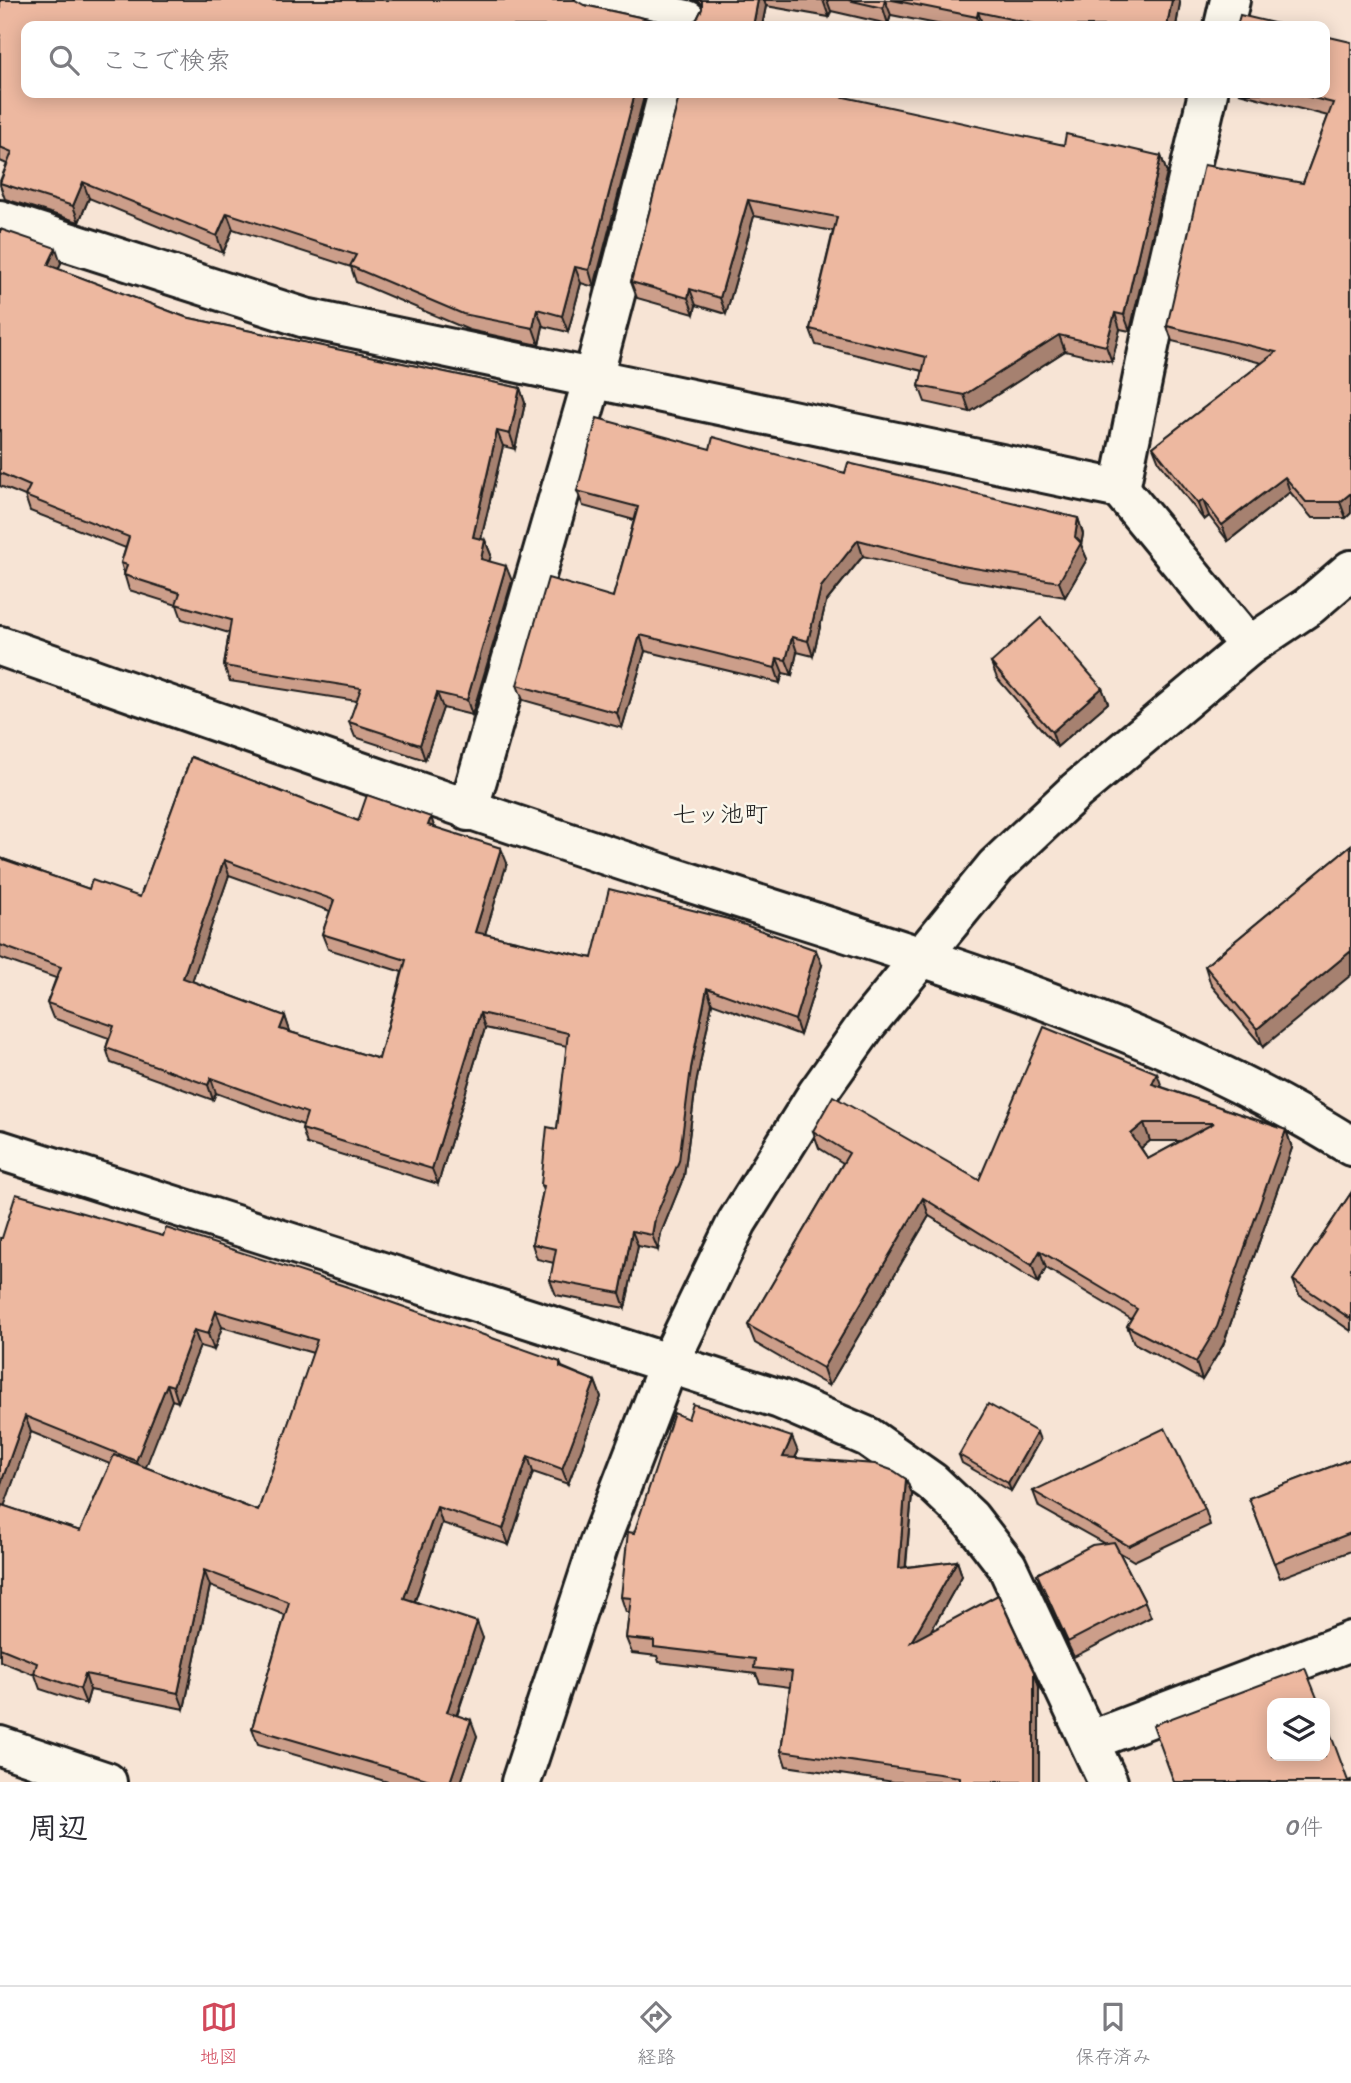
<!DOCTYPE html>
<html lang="ja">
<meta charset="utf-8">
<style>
:root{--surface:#fff;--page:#f2f2f3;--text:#2b2b33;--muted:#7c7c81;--line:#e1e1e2;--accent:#d1495b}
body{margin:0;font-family:Sriracha,"Klee One",sans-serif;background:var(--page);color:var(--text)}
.controls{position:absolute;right:21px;bottom:21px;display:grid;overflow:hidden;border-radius:14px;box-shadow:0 4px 18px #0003}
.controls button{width:63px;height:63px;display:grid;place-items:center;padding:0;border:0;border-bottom:2px solid var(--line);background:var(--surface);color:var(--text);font:35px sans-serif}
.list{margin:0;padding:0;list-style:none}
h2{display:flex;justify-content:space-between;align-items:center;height:91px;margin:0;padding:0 28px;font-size:30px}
h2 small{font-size:23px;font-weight:400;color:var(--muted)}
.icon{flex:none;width:38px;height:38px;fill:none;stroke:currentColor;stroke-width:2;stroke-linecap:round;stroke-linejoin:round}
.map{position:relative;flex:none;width:1351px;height:1782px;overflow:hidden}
.search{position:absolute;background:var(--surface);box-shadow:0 4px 18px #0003;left:21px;right:21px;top:21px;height:77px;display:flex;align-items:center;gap:18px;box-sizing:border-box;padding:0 24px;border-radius:14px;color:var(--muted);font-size:26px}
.sheet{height:203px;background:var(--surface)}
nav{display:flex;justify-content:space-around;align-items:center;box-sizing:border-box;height:98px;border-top:2px solid var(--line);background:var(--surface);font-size:19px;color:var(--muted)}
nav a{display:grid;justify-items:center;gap:4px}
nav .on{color:var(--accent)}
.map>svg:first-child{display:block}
</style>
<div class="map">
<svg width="1351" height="1782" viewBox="0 0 1351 1782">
<rect width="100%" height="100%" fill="#f7e4d5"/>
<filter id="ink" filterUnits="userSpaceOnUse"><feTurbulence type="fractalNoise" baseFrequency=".0143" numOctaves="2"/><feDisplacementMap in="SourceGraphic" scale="14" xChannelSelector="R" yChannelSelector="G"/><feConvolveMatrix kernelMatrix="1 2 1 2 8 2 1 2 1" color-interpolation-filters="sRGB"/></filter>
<g filter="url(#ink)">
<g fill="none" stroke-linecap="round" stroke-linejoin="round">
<g stroke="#1c1c1c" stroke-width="44">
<g id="minor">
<polyline points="595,0 687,20"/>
<polyline points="1224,26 1230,0"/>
<polyline points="0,220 305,318 1120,489 1249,646"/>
<polyline points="1120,489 1151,337 1208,93"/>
<path d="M 0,646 C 226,725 451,805 679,879 C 901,951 1153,1021 1351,1146"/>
<polyline points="468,811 593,378 668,93"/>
<polyline points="0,1150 780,1399 868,1437 932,1482 970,1518 1007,1566 1108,1782"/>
<polyline points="1089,1741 1351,1641"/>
<polyline points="0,1746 107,1782"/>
<polyline points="521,1782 599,1544 669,1363 737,1222 817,1094 866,1025 996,866 1076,791 1249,646 1309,606 1351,570"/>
</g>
</g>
<use href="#minor" stroke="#fbf7ec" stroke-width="38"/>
</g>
<g fill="#cc9e8a" stroke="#1c1c1c" stroke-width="2" fill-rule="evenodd">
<polygon points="0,0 584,5 676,25 687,25 697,19 702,9 702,4 694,0 1179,0 1180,3 1176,26 947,26 891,15 888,24 831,11 829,17 766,6 762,26 26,26 26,93 645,93 594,287 581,283 568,332 543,326 539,345 469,330 356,282 351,267 233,229 223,253 89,198 79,222 5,199 0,185 0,181 7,164 0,161"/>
<polygon points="1351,42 1351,513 1346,518 1312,518 1290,492 1228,541 1209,516 1204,520 1159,462 1153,447 1262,363 1172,341 1167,326 1303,183 1328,116 1239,93 1325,93"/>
<polygon points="680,93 1064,145 1161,156 1167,173 1130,331 1120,329 1112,362 1065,351 970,412 925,402 919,386 923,371 816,345 810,329 833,231 754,216 726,314 696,305 694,314 637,298 631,282"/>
<polygon points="0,229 61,263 58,269 185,317 520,388 525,403 515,449 503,446 481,539 485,540 491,555 489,561 512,581 472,715 443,708 425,760 355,737 349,722 357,701 230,681 224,666 229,633 182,619 177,605 129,590 121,563 126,548 30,511 25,496 0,486"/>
<polygon points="710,449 845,473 1078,518 1083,534 1081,545 1087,559 1065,597 962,580 863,556 826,602 813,656 797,652 792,675 783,673 780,683 645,651 622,728 523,700 517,685 613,597 634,520 583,506 577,491"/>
<polygon points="991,663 1102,688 1108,703 1057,747 997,678"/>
<path d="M 191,757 L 358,821 L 434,827 L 507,863 L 485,934 L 592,958 L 822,965 L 800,1035 L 712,1003 L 696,1084 L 684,1176 L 661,1233 L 658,1250 L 638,1246 L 625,1308 L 556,1295 L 550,1280 L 554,1263 L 537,1259 L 532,1244 L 543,1191 L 541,1185 L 557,1129 L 567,1046 L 485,1028 L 438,1184 L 307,1144 L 302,1129 L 303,1125 L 216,1093 L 213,1100 L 111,1063 L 106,1048 L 109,1038 L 53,1018 L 47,1003 L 56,978 L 0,958 L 0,858 L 89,889 L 140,897 ZM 229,875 L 330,911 L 322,934 L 328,949 L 402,972 L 379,1059 L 290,1032 L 285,1016 L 192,981 Z"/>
<polygon points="1351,845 1263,1047 1211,985 1205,966"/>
<path d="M 1162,1087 L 1286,1130 L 1292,1148 L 1223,1345 L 1202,1380 L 1134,1343 L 1127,1326 L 1131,1319 L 1046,1268 L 1038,1283 L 929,1216 L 829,1386 L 755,1343 L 748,1325 L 843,1163 L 819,1148 L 813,1131 L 979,1180 ZM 1150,1141 L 1182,1141 L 1148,1159 L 1141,1148 Z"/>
<polygon points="1351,1193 1351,1331 1299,1295 1293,1280"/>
<path d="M 0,1238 L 560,1362 L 562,1367 L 595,1381 L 601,1397 L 568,1484 L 533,1472 L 509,1545 L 442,1523 L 415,1601 L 483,1638 L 457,1716 L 477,1736 L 461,1782 L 388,1782 L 258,1744 L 252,1728 L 285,1615 L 210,1586 L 184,1709 L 90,1690 L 86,1704 L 40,1689 L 35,1675 L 0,1661 ZM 222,1327 L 313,1353 L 258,1511 L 145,1467 L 172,1400 L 178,1402 L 200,1346 L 214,1350 ZM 31,1432 L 110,1464 L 80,1531 L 4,1506 Z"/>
<polygon points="688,1419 798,1452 795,1458 906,1479 912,1494 906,1567 957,1561 962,1576 931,1631 1039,1687 1039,1782 894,1782 786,1766 781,1751 790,1687 760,1683 756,1674 659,1662 657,1656 632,1653 626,1638 629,1612 626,1612 621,1597 634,1533"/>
<polygon points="1040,1440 1011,1491 962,1463 959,1455"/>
<polygon points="1351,1459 1351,1551 1280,1578 1249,1498"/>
<polygon points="1033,1491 1205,1509 1210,1525 1134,1561 1119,1552 1145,1602 1151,1617 1074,1657 1042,1590 1037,1574 1103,1543 1039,1507"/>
</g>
<g fill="#a68170" stroke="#1c1c1c" stroke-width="2">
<polygon points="758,0 764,0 766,6 762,26 753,26"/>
<polygon points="823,0 827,0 831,11 829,17"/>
<polygon points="885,0 891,15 888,24 883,8"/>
<polygon points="1172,0 1179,0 1180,3 1176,26 1167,26"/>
<polygon points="978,12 983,26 980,26 977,17"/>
<polygon points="635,93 645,93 594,287 589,270"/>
<polygon points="1161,156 1167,173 1130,331 1124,315"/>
<polygon points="83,182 89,198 79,222 73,206"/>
<polygon points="748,200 754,216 726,314 720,298"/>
<polygon points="227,213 233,229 223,253 217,236"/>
<polygon points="56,248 61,263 53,280 48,265"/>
<polygon points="575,267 581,283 568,332 562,316"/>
<polygon points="690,289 696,305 694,314 688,298"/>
<polygon points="537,309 543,326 539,345 533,328"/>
<polygon points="1115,313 1120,329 1112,362 1106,346"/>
<polygon points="1059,335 1065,351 970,412 964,395"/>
<polygon points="520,388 525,403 515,449 510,434"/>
<polygon points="497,431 503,446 478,552 473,537"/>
<polygon points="1285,477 1290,492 1228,541 1222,525"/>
<polygon points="1351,493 1351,513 1346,518 1340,502"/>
<polygon points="1203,500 1209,516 1204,520 1198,504"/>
<polygon points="1078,518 1083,534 1081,545 1087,559 1065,597 1059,582 1075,537"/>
<polygon points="485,540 491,555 486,573 481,559"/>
<polygon points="858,540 863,556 826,602 813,656 808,641 821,587"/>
<polygon points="506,566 512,581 472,715 467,700"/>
<polygon points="640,635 645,651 622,728 617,713"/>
<polygon points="792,637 797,652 792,675 786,660"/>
<polygon points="777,658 783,673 780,683 775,668"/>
<polygon points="1102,688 1108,703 1057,747 1052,732"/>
<polygon points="437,693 443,708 425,760 420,745"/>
<polygon points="431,817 436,832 428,825"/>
<polygon points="501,848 507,863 481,947 475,932"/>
<polygon points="224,860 229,875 188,993 183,978"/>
<polygon points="816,950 822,965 800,1035 795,1020"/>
<polygon points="1351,951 1351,975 1263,1047 1257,1029"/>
<polygon points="707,988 712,1003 696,1084 684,1176 661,1233 658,1250 652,1235 655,1218 691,1068"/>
<polygon points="480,1013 485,1028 438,1184 432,1169"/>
<polygon points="285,1016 290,1031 285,1044 280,1029"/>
<polygon points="1157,1073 1163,1090 1152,1084"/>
<polygon points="211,1078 216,1093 213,1100 208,1085"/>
<polygon points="1144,1123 1150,1141 1137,1151 1131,1134"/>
<polygon points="1286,1130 1292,1148 1223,1345 1202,1380 1196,1362"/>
<polygon points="923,1198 929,1216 829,1386 823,1368"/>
<polygon points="632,1231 638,1246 625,1308 620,1293"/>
<polygon points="1040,1251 1046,1268 1038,1283 1032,1265"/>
<polygon points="216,1311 222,1327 214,1350 208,1334"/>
<polygon points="194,1330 200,1346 178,1402 173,1386"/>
<polygon points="595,1381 601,1397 568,1484 562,1469"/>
<polygon points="167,1384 172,1400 142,1477 136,1461"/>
<polygon points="25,1416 31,1432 0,1518 0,1486"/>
<polygon points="1037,1432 1040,1440 1011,1491 1008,1483"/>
<polygon points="792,1437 798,1452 788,1472 783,1457"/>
<polygon points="528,1456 533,1472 509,1545 503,1529"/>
<polygon points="906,1479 912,1494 904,1584 899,1568"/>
<polygon points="437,1507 442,1523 410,1614 404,1598"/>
<polygon points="957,1561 962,1576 916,1657 911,1642"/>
<polygon points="204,1570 210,1586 184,1709 178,1693"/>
<polygon points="477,1622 483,1638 452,1728 447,1712"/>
<polygon points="1034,1672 1039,1687 1039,1782 1034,1782"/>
<polygon points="85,1674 90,1690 86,1704 80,1689"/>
<polygon points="471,1720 477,1736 461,1782 450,1782"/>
</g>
<g fill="#edb8a0" stroke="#1c1c1c" stroke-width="2" fill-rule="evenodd">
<polygon points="0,0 575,0 584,5 676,25 687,25 697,19 702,9 702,0 758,0 753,26 26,26 26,93 635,93 589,270 575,267 562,316 537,309 533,328 463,314 350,266 356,255 227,213 217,236 83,182 73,206 0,183 12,152 0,147"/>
<polygon points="848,0 885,0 883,8"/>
<polygon points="892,0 1172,0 1167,26 1044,26 978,12 977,17"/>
<polygon points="1240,15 1286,26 1237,26"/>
<polygon points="1325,36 1351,42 1351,493 1340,502 1306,502 1285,477 1222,525 1203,500 1198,504 1153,447 1276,352 1167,326 1204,165 1303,183 1333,103 1293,93 1325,93"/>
<polygon points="680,93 826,93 1064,145 1066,134 1161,156 1124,315 1115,313 1106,346 1059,335 964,395 919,386 926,357 810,329 837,217 748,200 720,298 690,289 688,298 631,282"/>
<polygon points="0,229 56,248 48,265 185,317 520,388 510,434 497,431 473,537 485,540 481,559 506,566 467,700 437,693 420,745 349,722 361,688 224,666 231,620 176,604 180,593 124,575 127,565 121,563 129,537 25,496 30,486 0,473"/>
<polygon points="597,418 710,449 713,437 845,473 848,463 1078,518 1075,537 1081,543 1059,582 956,565 858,540 821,587 808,641 792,637 786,660 777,658 775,668 640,635 617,713 517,685 548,578 613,597 638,507 577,491"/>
<polygon points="1041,618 1102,688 1052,732 991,663"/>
<path d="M 191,757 L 358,821 L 367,795 L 431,817 L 428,825 L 501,848 L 475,932 L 592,958 L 609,889 L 728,919 L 816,950 L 795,1020 L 707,988 L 691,1068 L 679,1161 L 655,1218 L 652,1235 L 632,1231 L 620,1293 L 550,1280 L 556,1249 L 532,1244 L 544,1186 L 541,1185 L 547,1127 L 557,1129 L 568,1033 L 480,1013 L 432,1169 L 302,1129 L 307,1113 L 211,1078 L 208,1085 L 106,1048 L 114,1026 L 47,1003 L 61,967 L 0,945 L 0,858 L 89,889 L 92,880 L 140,897 ZM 224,860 L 334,900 L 322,934 L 406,960 L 379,1059 L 280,1029 L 285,1016 L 183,978 Z"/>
<polygon points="1351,845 1351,951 1257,1029 1205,966"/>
<path d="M 1044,1027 L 1157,1073 L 1152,1084 L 1286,1130 L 1217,1327 L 1196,1362 L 1127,1326 L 1137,1309 L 1040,1251 L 1032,1265 L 923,1198 L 823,1368 L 748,1325 L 849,1153 L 813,1131 L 833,1096 L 979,1180 ZM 1144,1123 L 1214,1123 L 1148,1159 L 1131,1134 Z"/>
<polygon points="1351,1193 1351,1319 1293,1280"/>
<polygon points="16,1194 163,1236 166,1228 348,1287 560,1362 560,1367 595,1381 562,1469 528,1456 503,1529 437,1507 404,1598 477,1622 447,1712 471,1720 450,1782 437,1782 252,1728 289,1602 204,1570 178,1693 85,1674 80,1689 34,1673 37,1663 0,1648 0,1510 2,1505 80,1531 114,1455 258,1511 317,1340 216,1311 208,1334 194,1330 173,1386 167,1384 136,1461 25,1416 0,1486 0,1238 2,1238"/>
<polygon points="693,1404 792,1437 783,1457 875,1464 894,1471 906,1479 899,1568 957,1561 911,1642 998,1595 1034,1672 1034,1782 960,1782 960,1777 781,1751 792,1672 754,1668 755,1659 654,1647 654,1641 626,1638 631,1598 621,1597 628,1532 634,1533 674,1413 688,1419"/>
<polygon points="988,1404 1037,1432 1008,1483 959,1455"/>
<polygon points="1165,1428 1205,1509 1129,1546 1033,1491"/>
<polygon points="1351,1459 1351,1533 1274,1563 1249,1498"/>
<polygon points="1114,1542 1145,1602 1068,1642 1037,1574 1092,1545"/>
<polygon points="1305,1668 1319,1703 1272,1703 1272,1756 1325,1756 1325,1719 1348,1781 1351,1780 1351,1782 1174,1782 1153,1725"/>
</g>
</g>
<g text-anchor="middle" stroke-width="5" stroke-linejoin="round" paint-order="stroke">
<g font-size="24" fill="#1c1c1c" stroke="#fbf7ec">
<text x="720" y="822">七ッ池町</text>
</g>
</g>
</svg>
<div class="controls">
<button><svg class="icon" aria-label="layers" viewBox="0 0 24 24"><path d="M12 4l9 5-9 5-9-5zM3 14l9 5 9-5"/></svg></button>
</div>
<div class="search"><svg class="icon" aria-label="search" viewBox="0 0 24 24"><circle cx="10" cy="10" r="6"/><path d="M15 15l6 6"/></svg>ここで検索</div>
</div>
<section class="sheet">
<h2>周辺<small>0件</small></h2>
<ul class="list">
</ul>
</section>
<nav>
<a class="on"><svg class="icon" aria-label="map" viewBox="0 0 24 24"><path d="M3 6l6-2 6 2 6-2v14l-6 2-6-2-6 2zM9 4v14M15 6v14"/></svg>地図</a>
<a><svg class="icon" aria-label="directions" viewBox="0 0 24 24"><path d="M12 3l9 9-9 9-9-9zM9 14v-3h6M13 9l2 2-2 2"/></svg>経路</a>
<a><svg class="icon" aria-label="saved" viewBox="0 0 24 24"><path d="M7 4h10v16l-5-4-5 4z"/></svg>保存済み</a>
</nav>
